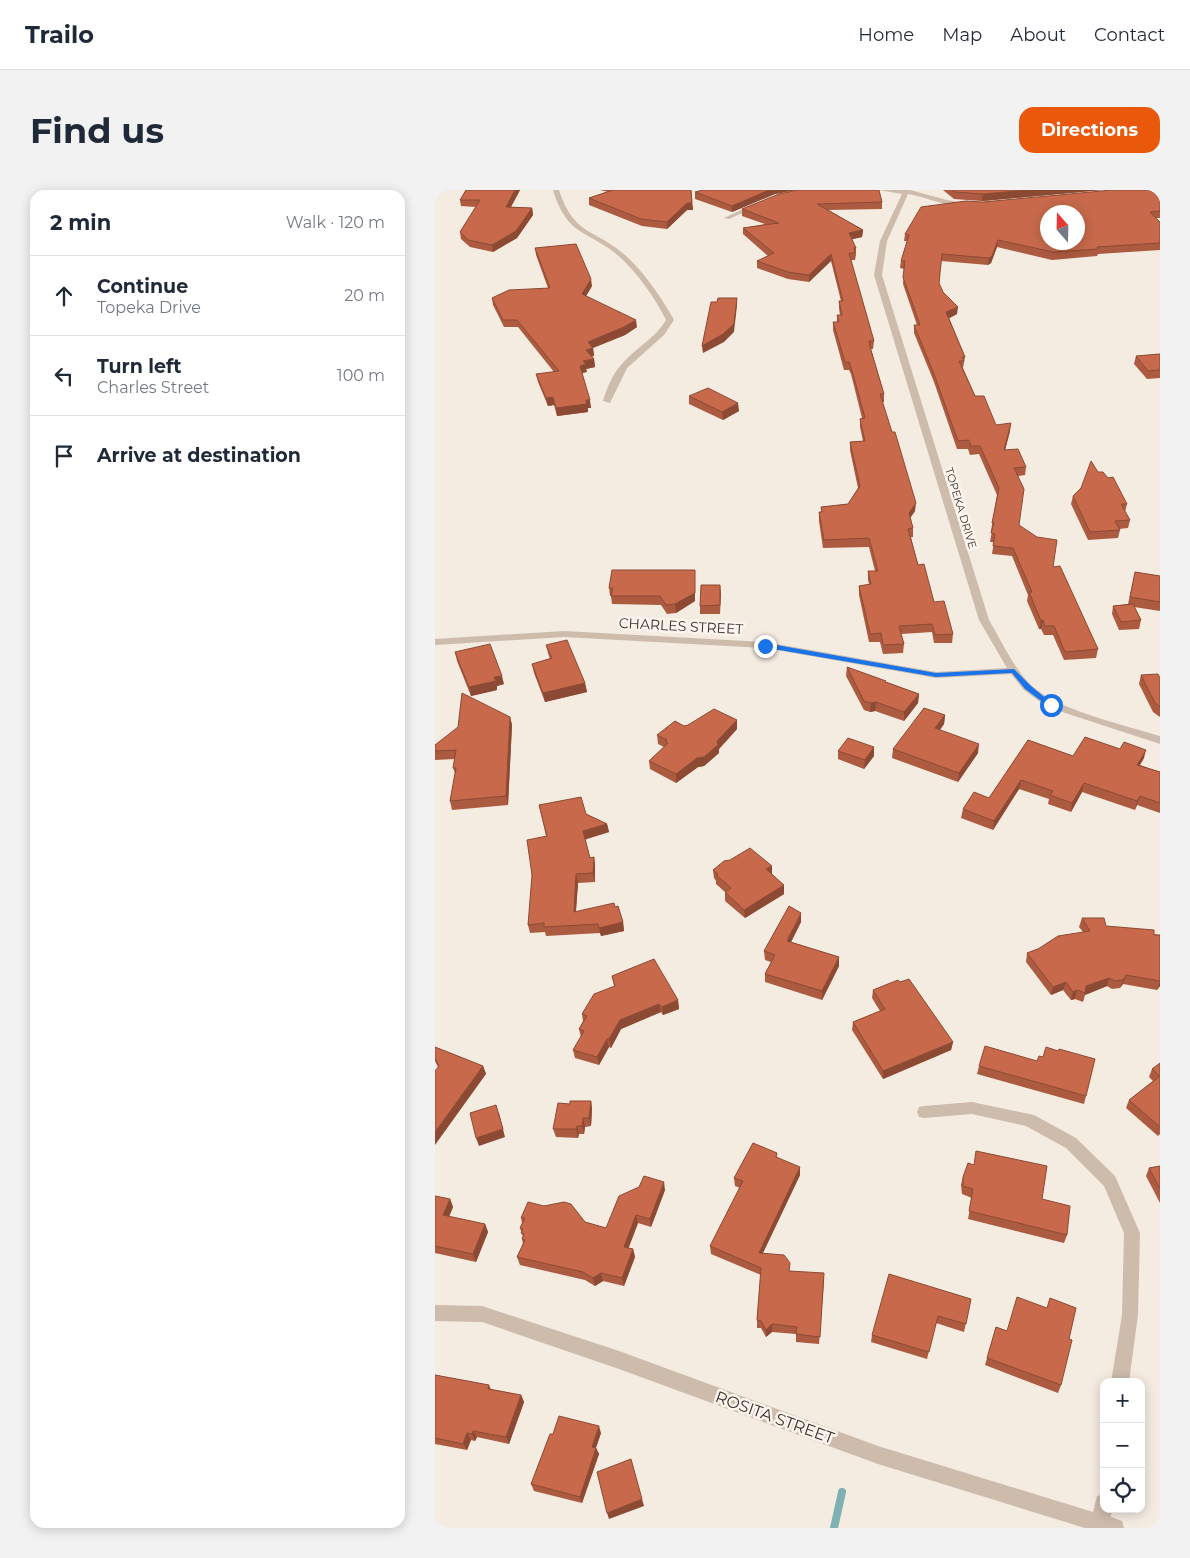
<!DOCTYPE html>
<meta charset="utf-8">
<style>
:root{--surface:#fff;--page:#f2f2f3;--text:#1f2937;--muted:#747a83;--line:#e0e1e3;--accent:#ea580c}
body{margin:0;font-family:Montserrat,sans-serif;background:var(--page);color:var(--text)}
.controls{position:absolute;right:15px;bottom:15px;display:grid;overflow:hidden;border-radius:10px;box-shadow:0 2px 12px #0003}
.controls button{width:45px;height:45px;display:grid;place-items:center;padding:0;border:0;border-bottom:1px solid var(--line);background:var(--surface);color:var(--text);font:25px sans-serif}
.compass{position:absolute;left:605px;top:15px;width:45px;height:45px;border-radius:50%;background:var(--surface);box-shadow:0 2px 12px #0003;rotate:340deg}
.stop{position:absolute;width:15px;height:15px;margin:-11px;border:4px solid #1a73e8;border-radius:50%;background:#fff}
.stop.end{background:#1a73e8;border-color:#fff;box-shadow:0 1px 5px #0008}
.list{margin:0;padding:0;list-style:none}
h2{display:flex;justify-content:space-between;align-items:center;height:65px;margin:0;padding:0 20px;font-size:21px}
h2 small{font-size:16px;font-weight:400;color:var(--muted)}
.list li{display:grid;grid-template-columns:32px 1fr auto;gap:15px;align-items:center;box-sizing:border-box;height:80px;padding:0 20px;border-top:1px solid var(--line)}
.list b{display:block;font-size:19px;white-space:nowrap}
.list p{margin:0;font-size:16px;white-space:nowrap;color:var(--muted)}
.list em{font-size:16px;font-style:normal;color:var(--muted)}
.icon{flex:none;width:28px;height:28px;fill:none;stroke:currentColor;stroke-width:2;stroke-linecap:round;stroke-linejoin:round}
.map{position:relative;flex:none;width:725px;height:1338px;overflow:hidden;border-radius:15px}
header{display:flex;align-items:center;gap:30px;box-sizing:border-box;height:70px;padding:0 25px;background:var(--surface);border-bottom:1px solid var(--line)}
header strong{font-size:24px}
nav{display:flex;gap:28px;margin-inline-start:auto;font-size:18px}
.intro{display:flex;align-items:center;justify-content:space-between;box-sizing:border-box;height:120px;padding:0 30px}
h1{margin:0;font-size:35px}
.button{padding:12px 22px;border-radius:15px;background:var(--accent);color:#fff;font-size:18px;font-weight:700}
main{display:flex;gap:30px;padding:0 30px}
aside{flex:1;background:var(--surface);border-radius:15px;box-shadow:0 2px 12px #0003}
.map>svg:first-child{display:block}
</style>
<header>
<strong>Trailo</strong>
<nav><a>Home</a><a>Map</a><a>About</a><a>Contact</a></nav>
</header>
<div class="intro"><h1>Find us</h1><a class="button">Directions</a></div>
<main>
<aside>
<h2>2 min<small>Walk · 120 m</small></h2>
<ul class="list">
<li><svg class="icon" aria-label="ahead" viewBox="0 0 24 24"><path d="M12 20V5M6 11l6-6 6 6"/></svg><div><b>Continue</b><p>Topeka Drive</p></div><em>20 m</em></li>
<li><svg class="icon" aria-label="left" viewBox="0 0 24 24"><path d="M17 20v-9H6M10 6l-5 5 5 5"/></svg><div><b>Turn left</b><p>Charles Street</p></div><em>100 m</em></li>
<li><svg class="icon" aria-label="arrive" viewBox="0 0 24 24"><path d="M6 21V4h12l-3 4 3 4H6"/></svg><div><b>Arrive at destination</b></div></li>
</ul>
</aside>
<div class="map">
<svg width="725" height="1338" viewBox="0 0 725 1338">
<rect width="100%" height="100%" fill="#f4ebe1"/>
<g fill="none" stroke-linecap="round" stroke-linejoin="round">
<polyline stroke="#7fb0b2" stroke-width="8" points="399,1338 407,1302"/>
<g fill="#cdbbac" fill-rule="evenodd">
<path d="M 118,0 L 124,0 C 139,46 159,38 190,65 C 209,82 227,108 239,130 L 229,145 L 192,178 L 175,213 L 168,211 C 172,198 177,185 186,175 C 200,158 220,149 231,130 C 221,109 203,84 186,68 C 154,39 133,49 118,0 Z"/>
<path d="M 444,0 L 475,0 L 512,10 L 536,14 C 523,22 489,6 473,4 L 452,51 L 447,85 L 554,430 C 567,452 578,477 596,495 C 622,520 689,535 725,546 L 725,554 L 612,517 L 589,500 L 576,484 L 501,488 L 330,458 L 129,447 L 0,455 L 0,449 L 129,441 L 330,452 L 501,482 L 572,478 L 544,430 L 439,85 L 445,51 L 467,4 Z"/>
<polygon points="321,13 324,15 323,16 294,29 289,28"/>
<polygon points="537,912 599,925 641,948 680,986 705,1043 703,1125 694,1192 676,1192 687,1125 689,1043 669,996 631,958 591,936 537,924 489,928 484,927 482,922 484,917 489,916"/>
<polygon points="0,1115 47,1116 184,1161 443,1256 658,1322 662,1306 669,1304 669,1319 677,1319 676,1327 687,1331 689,1338 650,1338 443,1274 184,1179 47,1132 0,1131"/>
</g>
</g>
<g fill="#ac5a40">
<polygon points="31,0 85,0 76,17 97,18 98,25 82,48 58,62 35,57 26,49 25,42 41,17 26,16 25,10"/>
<polygon points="165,0 256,0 258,20 252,20 232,39 207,36 154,15 154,8 173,2"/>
<polygon points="361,0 340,4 297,22 260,9 260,2"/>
<polygon points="363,0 447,12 447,19 393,20 428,40 427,47 417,49 421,58 421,65 420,70 416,70 439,151 438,159 436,159 449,204 449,212 447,212 480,321 475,328 478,338 478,347 476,347 483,375 499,412 518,444 517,453 499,453 497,442 466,444 469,454 468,463 448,464 445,452 434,452 424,405 424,396 434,394 433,390 433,381 440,381 434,357 388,358 384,331 384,322 386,322 386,317 413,314 423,298 415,260 415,252 428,251 425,237 425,229 427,228 416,184 414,180 409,180 398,140 398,132 402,132 402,125 405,125 404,118 404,111 406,111 396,71 374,92 353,89 322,78 322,71 333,66 308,44 308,38 330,34 307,26 307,19"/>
<polygon points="508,0 667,0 547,11 519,9"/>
<polygon points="725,0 725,28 721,28 725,32 725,60 663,64 662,66 617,70 562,57 556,73 553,75 506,71 504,94 508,102 522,124 514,128 530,167 528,178 540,206 561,235 575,241 570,260 591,277 590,285 583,286 584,335 618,377 663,459 661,468 629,470 618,445 609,445 606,439 604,439 592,411 593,405 577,366 557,364 559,352 555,352 557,341 556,341 562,305 544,264 535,265 533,259 522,259 499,192 479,143 479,135 482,135 468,94 469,79 465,78 466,71 472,51 469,51 470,44 548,12"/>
<polygon points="100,58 157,96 151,106 202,137 190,145 158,158 159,166 157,166 159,169 160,177 151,179 152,182 147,183 156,218 153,218 153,222 122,226 119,215 113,216 103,192 101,184 119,182 83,137 69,137 58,115 57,108 113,98 101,65"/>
<polygon points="725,164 725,188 712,189 699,174 701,166"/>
<polygon points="254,206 304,221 288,230 254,214"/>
<polygon points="663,282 692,314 690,322 695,330 693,338 684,339 685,340 683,348 653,350 636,314 638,306"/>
<polygon points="700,382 725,386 725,421 699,417 706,430 704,439 684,440 677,424 678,416 693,414"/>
<polygon points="260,388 260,411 241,423 232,424 226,415 177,414 176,406 175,406 174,398"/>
<polygon points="285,395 285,424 265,424 265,416"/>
<polygon points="111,455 150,493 152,502 110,512 99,483 97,474 115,469 113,463"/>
<polygon points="20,462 69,494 62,496 62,500 36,506 22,471"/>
<polygon points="412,477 484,504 483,513 469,531 440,521 435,522 429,520 411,486"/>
<polygon points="706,485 725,488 725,527 718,522 704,494"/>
<polygon points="510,525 509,534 505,540 543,563 523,592 457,568 458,559"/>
<polygon points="75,527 77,535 73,615 17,620 15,611 20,583 18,578 20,569 0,570 0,555"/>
<polygon points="302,530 302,539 284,559 284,563 269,576 263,577 241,593 215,579 214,571 229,557 223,554 222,545 249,536"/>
<polygon points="593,550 638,566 709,568 705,575 725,582 725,623 702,615 700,620 647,602 636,622 613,614 614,609 584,599 558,640 526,628 528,619 554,608"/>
<polygon points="439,557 439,566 429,579 403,569 403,561"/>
<polygon points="104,615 151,624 172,634 174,642 150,649 155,668 159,667 160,676 160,692 143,693 141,722 188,732 189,741 166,746 165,743 111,746 110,742 95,743 93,735 111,646"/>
<polygon points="278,680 337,684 349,704 310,728 290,711 290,702 281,694 281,691 279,688"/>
<polygon points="647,728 671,736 725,745 725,796 722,800 688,794 685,798 677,799 672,796 650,805 648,812 640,809 636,810 628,800 616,805 591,772 592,763 648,742 644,737"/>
<polygon points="366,732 356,752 404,767 404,776 387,810 330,792 330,784 336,772 330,770 329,761"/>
<polygon points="177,786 243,810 244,819 228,825 226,822 186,839 176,858 174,857 164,875 140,868 138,860 146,847 144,839 148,831 147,824 179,796"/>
<polygon points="438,800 518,852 516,860 448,889 417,840 418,832 445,821 437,808"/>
<polygon points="0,857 48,876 51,884 3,877 0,871"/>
<polygon points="623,861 651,906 649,914 542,884 544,876 602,871"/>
<polygon points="725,873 725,944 723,946 691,918 694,910 718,891 714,887 717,879"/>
<polygon points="156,911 157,919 156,936 150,937 149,944 144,944 143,948 121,947 118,939 135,914"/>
<polygon points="342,963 342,968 365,985 328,1063 355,1081 389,1091 384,1154 361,1152 361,1144 337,1142 331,1147 326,1138 322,1138 322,1130 326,1085 276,1064 275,1056 305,998 300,996 299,988"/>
<polygon points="725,976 725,1013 711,986 714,978"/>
<polygon points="528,987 632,1045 629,1053 533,1029 537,1008 527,1004 526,995"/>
<polygon points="230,1000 216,1037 203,1033 193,1058 198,1059 200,1067 189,1096 168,1091 160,1096 150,1090 85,1075 82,1067 88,1054 87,1049 88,1047 85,1038 87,1033 86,1028 150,1032 171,1038"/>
<polygon points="0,1006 15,1009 18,1017 14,1027 50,1034 53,1042 41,1072 0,1063"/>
<polygon points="536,1109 529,1142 501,1133 492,1169 436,1152 437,1145"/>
<polygon points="561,1137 572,1141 626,1195 623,1203 550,1175"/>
<polygon points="0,1185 54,1195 56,1199 86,1205 89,1212 74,1254 42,1247 40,1251 36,1250 32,1260 0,1254"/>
<polygon points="166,1243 161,1258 164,1264 147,1313 99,1301 96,1294 118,1244"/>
</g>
<g fill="#8c4a34">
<polygon points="80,0 85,0 72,24 71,17"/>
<polygon points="334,0 361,0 340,4 297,22 297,16"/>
<polygon points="594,0 667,0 547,11 548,4"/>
<polygon points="252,13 257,13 258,20 252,20 232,39 232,32"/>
<polygon points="97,18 98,25 82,48 58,62 57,55"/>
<polygon points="428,40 427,47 414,50 414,43"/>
<polygon points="563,50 562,57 556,73 553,75 554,68"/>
<polygon points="396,64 396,71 374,92 374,85"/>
<polygon points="156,89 157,96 148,111 147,104"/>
<polygon points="302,108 302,115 299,142 289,152 268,163 267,156"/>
<polygon points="523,117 522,124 511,130 511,122"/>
<polygon points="201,130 202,137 190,145 155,159 158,158 159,166 152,167 151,160 153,152"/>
<polygon points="159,169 160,177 151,179 152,182 146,183 145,176 148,171"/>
<polygon points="118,207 119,215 113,216 111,208"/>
<polygon points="151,210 155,210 156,218 153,218 153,222 122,226 121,218"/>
<polygon points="303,213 304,221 288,230 287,222"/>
<polygon points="576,233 575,241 568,268 569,260"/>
<polygon points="481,313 480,321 473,331 474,323"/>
<polygon points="260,380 260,411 241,423 240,414"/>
<polygon points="285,395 286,404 285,424"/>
<polygon points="608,430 606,439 604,439 606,431"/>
<polygon points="67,486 69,494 62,496 62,500 36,506 34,497 59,487"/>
<polygon points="150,493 152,502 110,512 108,503"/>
<polygon points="484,504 483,513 469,531 469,522"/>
<polygon points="441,512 440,521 435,522 436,513"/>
<polygon points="510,525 509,534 499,547 500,538"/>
<polygon points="75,527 77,535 73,615 71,606"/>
<polygon points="302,530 302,539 284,559 284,563 269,576 263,577 241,593 241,584 282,553 283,550"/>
<polygon points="544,554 543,563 523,592 524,583"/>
<polygon points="439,557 439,566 429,579 430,570"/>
<polygon points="711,560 709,568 700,583 702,575"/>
<polygon points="586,590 584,599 558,640 559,631"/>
<polygon points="649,593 647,602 636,622 637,613"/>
<polygon points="705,606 702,615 700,620 702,611"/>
<polygon points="172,634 174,642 149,650 148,641"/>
<polygon points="159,667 160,676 160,692 158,683"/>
<polygon points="337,676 337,685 331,679"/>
<polygon points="141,684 143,693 140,731 139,722"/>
<polygon points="349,695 349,704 310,728 309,720"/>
<polygon points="366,723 366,732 352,760 352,751"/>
<polygon points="188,732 189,741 166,746 164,738"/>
<polygon points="404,767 404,776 387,810 387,801"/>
<polygon points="691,785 688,794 685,798 688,790"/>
<polygon points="674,788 672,796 650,805 651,796"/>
<polygon points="725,791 725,796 722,800"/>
<polygon points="631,792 628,800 616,805 618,797"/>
<polygon points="642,800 640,809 636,810 638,802"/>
<polygon points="243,810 244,819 228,825 227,817"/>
<polygon points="224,814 226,822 186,839 176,858 174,849 185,830"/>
<polygon points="172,849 174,857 164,875 162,867"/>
<polygon points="518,852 516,860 448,889 448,881"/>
<polygon points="48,876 51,884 0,955 0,942"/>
<polygon points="156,911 157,919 156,936 154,928"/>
<polygon points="64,923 70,947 44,956 41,948"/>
<polygon points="148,928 150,937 149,944 147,936"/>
<polygon points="142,936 144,944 143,948 141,939"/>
<polygon points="365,977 365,985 324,1071 324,1063"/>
<polygon points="229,992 230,1000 216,1037 215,1029"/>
<polygon points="15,1009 18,1017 11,1033 8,1025"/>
<polygon points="201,1025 203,1033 191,1065 189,1057"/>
<polygon points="50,1034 53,1042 41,1072 38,1064"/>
<polygon points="198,1059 200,1067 189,1096 187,1088"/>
<polygon points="166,1083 168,1091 160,1096 158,1088"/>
<polygon points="337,1134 337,1142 331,1147 331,1140"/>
<polygon points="86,1205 89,1212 74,1254 71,1247"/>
<polygon points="164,1236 166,1243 159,1263 157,1257"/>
<polygon points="38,1241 42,1247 40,1251 37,1244"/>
<polygon points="32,1243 36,1250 32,1260 28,1254"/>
<polygon points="161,1258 164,1264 147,1313 145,1307"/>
<polygon points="207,1309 209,1316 174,1329 172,1323"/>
</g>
<g fill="#c8694b" stroke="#8c4a34" fill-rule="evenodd">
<polygon points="31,0 80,0 71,17 97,18 81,41 57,55 33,50 25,42 45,10 25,10"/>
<polygon points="178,0 256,0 257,13 252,13 232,32 206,29 154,8"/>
<polygon points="268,0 334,0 297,16 260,2"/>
<polygon points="363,0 444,0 447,12 382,14 428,40 414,43 421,58 419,58 420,63 414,63 439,151 434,151 435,157 449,204 445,204 457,242 460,242 481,313 474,323 478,338 473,339 483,375 489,374 499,412 509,411 518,444 500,445 497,434 464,436 469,454 448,455 446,443 435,444 424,396 436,394 433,381 443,381 434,348 389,350 384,322 387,322 386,317 413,314 425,296 415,252 430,251 425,229 430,228 416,177 414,172 410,172 398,132 404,132 402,125 407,125 404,111 408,111 396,64 374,85 353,82 322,71 339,63 308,38 344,33 307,19 344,4"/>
<polygon points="517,0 594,0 548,4 520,2"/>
<path d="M 677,0 L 725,0 L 725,21 L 715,22 L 725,32 L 725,53 L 662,57 L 663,59 L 618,62 L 563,50 L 557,66 L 554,68 L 507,64 L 504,93 L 508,102 L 523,117 L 511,122 L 530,167 L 527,167 L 529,171 L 524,171 L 540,206 L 549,206 L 561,235 L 576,233 L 569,260 L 583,259 L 591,277 L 579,278 L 589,299 L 584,335 L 602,347 L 622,350 L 618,377 L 625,376 L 663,459 L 630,462 L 619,436 L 610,436 L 608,430 L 606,431 L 594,402 L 597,402 L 578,358 L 558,356 L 560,344 L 556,343 L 559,333 L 557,333 L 564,298 L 545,256 L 536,256 L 534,250 L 523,251 L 499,184 L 479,135 L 485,135 L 468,87 L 470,71 L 466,71 L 474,45 L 470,44 L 486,17 L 531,11 L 548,12 ZM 612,22 L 642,22 L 642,52 L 612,52 Z"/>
<polygon points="141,54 156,89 147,104 201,130 189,137 153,152 158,158 151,160 159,169 148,171 151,174 145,176 155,210 151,210 152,214 121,218 118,207 111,208 101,184 124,181 82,130 68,130 57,108 74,100 115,98 100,58"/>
<polygon points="283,108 302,108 299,134 288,144 267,156 276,112 282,112"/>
<polygon points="725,164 725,180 713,181 701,166"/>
<polygon points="273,198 303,213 287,222 254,206"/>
<polygon points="656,271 663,282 668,282 673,288 678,287 692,314 686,314 695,330 680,331 685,340 655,342 638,306 646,298"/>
<polygon points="177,380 260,380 260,403 240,414 231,415 225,406 176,406 178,398 174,398"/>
<polygon points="700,382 725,386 725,412 695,407"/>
<polygon points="266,395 285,395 285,415 265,416"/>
<polygon points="698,414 706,430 686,432 678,416"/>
<polygon points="132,450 150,493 108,503 97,474 117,468 111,455"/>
<polygon points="55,454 67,486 59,487 61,491 34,497 20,462"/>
<polygon points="412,477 451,491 450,492 484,504 469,522 441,512 436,513 429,511"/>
<polygon points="723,484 725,488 725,517 720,513 706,485"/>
<polygon points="27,503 75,527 71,606 15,611 21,578 18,578 21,560 0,561 0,555 23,537"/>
<polygon points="489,518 510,525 500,538 544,554 524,583 458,559"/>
<polygon points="279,519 302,530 283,550 282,553 284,554 269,567 262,568 241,584 214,571 233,553 230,551 232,550 222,545 240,531 249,536 253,535"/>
<polygon points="650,547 685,559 689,552 711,560 702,575 725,582 725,613 705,606 702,611 649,593 637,613 615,605 618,601 586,590 559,631 528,619 539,602 554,608 593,550 638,566"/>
<polygon points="413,548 439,557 430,570 403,561"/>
<polygon points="146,607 151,624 172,634 148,641 155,668 159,667 158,683 141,684 139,722 179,713 180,717 183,716 188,732 164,738 163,734 109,737 109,733 93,735 97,685 92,650 112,646 104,615"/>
<polygon points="315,658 337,676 331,679 349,695 309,720 290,702 296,698 281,685 283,684 278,680 289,671 295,670"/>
<polygon points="354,716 366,723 352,751 404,767 387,801 330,784 340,765 329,761"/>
<polygon points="647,728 669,728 671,736 719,740 719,745 725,745 725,791 691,785 688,790 680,791 674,788 651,796 650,803 642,800 638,802 631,792 618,797 592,763 603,759 623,746 655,741"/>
<polygon points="219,769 243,810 227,817 224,814 185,830 174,849 172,849 162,867 138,860 149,841 144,839 152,826 147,824 159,804 180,796 177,786"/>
<polygon points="474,789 518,852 448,881 418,832 450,819 438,800 463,790 465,792"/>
<polygon points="550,856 602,871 604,866 608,867 611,857 623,861 624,859 660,869 651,906 544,876"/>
<polygon points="0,857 48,876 0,942 0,881 4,876 0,868"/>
<polygon points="725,873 725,937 694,910 725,886 717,879"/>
<polygon points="135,911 156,911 154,928 148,928 147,936 142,936 141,939 118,939 123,913 135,914"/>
<polygon points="61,915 68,939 41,948 35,923"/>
<polygon points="318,953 342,963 341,967 365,977 324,1063 349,1065 355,1073 354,1081 389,1083 385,1147 361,1144 362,1137 337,1134 331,1140 326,1131 322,1130 326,1078 275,1056 308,991 299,988"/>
<polygon points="541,961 612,976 607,1009 635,1016 632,1045 534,1021 538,999 528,996 528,987 533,973 539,975"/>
<polygon points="725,976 725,999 714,978"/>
<polygon points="209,986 229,992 215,1029 201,1025 189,1057 198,1059 187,1088 166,1083 158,1088 148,1082 82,1067 90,1050 87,1049 89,1044 86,1043 88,1039 85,1038 90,1028 86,1028 93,1012 109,1016 129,1012 136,1014 150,1032 171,1038 184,1006 204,997"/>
<polygon points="0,1006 15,1009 8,1025 50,1034 38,1064 0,1056"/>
<polygon points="454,1084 536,1109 531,1134 503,1126 494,1162 437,1145"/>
<polygon points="582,1107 612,1118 615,1108 641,1118 634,1149 637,1150 626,1195 552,1168 561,1137 572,1141"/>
<polygon points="0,1185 54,1195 53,1199 86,1205 71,1247 38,1241 37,1244 32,1243 28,1254 0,1248"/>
<polygon points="124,1226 164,1236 157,1257 161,1258 145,1307 96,1294 115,1244 118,1244"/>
<polygon points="196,1269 207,1309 172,1323 162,1282"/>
</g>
<polygon fill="#1a73e8" points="330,453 501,483 579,479 596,496 619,515 613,516 590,499 577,483 501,487 327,457 327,454"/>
<g text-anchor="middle" stroke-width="5" stroke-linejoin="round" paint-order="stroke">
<g font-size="11" fill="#3b302b" stroke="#fbf5ee">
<text transform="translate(526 318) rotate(73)" y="4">TOPEKA DRIVE</text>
</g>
<g font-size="14" fill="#3b302b" stroke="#fbf5ee">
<text transform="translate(246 436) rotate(3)" y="5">CHARLES STREET</text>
</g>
<g font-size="16" fill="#3b302b" stroke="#fbf5ee">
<text transform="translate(340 1227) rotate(20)" y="6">ROSITA STREET</text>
</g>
</g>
</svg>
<div class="controls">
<button>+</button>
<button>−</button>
<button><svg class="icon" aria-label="locate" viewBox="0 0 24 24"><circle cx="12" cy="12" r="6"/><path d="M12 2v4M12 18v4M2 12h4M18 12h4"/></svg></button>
</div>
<svg class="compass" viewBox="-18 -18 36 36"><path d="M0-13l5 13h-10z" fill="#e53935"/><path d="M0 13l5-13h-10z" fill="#747a83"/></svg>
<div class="stop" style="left:616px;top:515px"></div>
<div class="stop end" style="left:330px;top:456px"></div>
</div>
</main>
